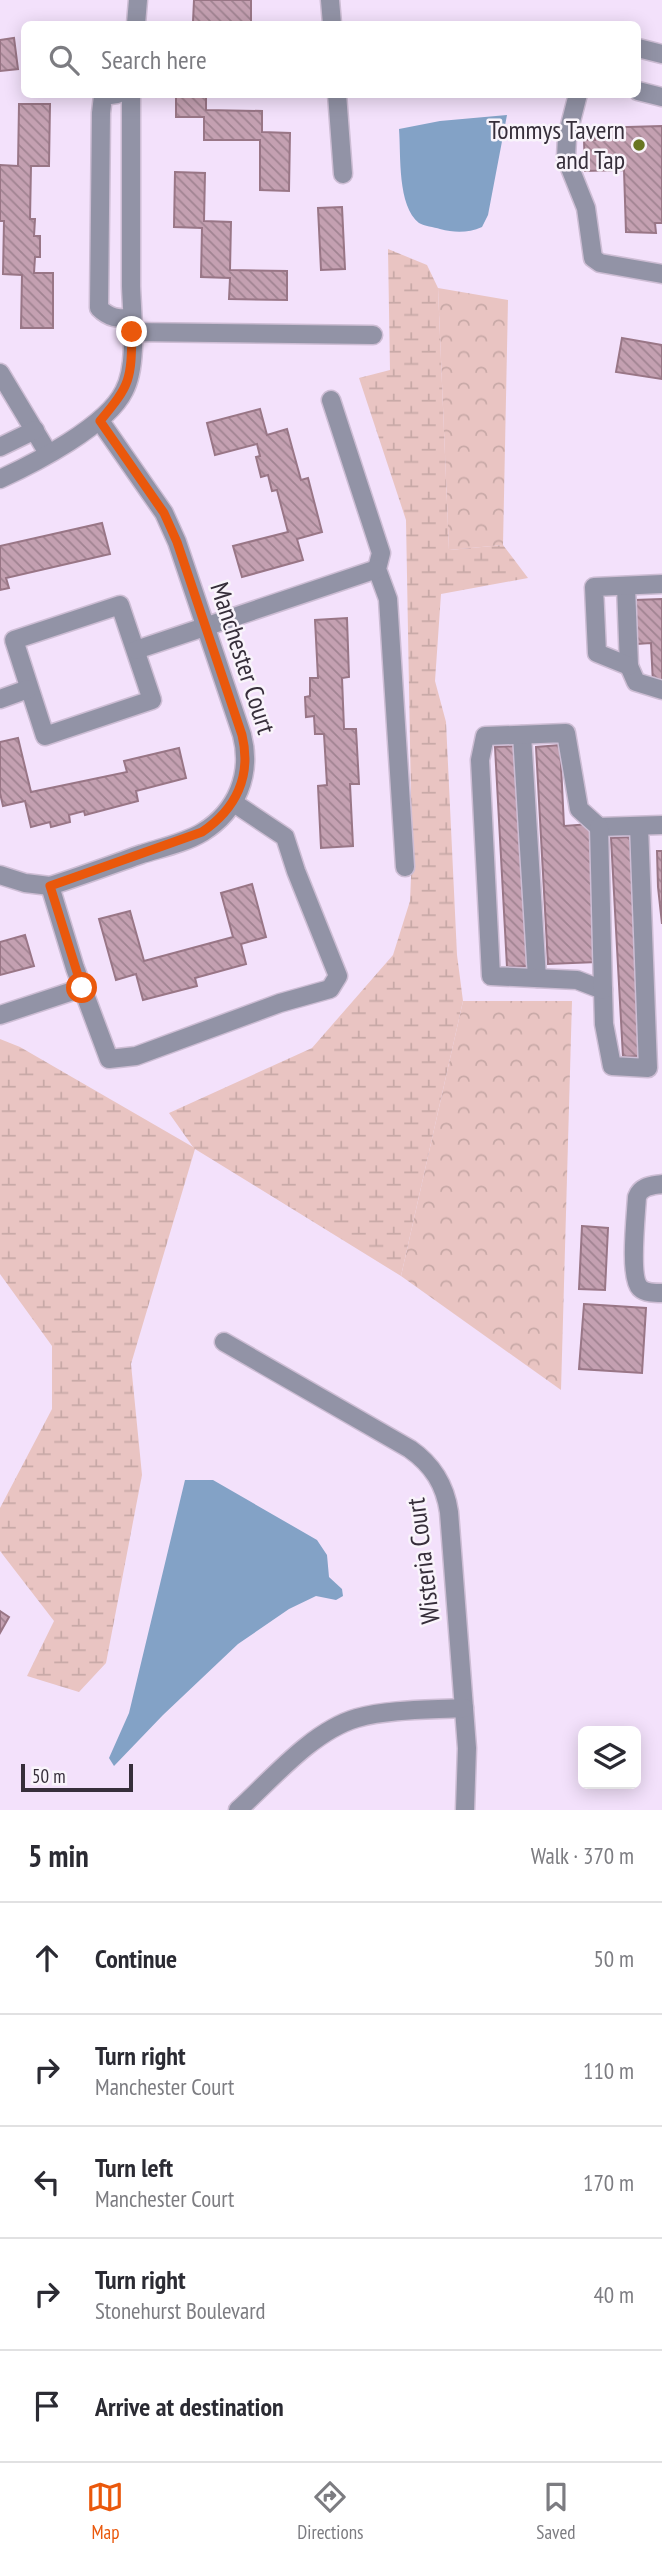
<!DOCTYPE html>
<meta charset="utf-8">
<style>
:root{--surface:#fff;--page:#f7f7f7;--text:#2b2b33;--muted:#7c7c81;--line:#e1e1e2;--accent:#ea580c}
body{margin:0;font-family:"PT Sans Narrow",sans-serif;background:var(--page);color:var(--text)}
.controls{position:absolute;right:21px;bottom:21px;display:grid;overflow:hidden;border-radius:10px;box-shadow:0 4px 18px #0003}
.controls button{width:63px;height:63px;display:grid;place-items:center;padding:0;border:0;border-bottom:2px solid var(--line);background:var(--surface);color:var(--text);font:35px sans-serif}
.scale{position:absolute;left:21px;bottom:18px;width:112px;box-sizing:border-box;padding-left:7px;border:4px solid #362e3a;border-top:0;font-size:19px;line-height:24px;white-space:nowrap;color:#362e3a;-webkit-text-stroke:5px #f9f4fb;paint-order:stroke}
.stop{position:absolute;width:21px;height:21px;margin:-16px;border:5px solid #ea580c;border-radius:50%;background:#fff}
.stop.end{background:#ea580c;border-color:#fff;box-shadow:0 2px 7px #0008}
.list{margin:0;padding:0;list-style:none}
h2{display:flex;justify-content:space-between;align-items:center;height:91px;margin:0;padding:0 28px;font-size:30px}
h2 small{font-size:23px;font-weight:400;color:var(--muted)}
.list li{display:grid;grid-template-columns:46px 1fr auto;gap:21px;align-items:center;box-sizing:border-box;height:112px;padding:0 28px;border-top:2px solid var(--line)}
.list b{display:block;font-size:26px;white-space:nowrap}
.list p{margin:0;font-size:23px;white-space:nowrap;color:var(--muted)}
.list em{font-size:23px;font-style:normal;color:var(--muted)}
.icon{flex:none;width:38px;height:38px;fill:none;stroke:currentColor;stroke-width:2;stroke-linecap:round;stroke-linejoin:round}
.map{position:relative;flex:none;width:662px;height:1810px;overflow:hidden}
.search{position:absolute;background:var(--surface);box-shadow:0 4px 18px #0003;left:21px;right:21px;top:21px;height:77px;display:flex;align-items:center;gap:18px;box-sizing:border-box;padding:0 24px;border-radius:10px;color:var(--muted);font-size:26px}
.sheet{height:651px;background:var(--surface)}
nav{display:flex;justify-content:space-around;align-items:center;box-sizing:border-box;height:98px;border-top:2px solid var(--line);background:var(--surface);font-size:19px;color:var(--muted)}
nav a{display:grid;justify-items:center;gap:4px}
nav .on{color:var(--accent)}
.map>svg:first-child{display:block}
</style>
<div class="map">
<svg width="662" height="1810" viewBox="0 0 662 1810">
<defs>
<pattern id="forest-crowns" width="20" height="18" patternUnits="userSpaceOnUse" patternTransform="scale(1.75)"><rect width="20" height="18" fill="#e9c4c2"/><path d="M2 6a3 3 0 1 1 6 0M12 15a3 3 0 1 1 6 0" fill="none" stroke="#c8a9a7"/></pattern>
<pattern id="wetland-marsh" width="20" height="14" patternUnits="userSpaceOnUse" patternTransform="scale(1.75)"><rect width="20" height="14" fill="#e9c4c2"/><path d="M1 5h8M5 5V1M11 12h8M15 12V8" fill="none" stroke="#c8a9a7"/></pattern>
<pattern id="building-back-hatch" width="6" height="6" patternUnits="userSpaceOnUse" patternTransform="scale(1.75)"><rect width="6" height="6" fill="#c4a0b1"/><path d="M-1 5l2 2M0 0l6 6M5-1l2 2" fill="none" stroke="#a08391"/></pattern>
</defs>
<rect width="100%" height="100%" fill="#f3e1fb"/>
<g fill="url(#forest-crowns)">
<polygon points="438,288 508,300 503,545 449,550"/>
<polygon points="463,1001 572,1001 561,1390 401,1276"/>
</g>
<polygon fill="url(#wetland-marsh)" points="388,249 427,265 438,288 449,550 503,545 528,578 441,594 435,681 446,722 457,955 463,1001 401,1276 195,1149 131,1364 142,1475 106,1663 79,1692 27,1676 54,1621 0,1551 0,1508 52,1409 52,1346 0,1274 0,1039 20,1047 193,1147 169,1113 312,1048 393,955 410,901 412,854 406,520 359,378 390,370"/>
<g fill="#83a2c6">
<path d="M 507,115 L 488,215 L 482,227 C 468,233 455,233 440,229 C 434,227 424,226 419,223 C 397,206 401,155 399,129 L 440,121 Z"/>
<polygon points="185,1480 213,1480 317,1540 327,1555 329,1577 342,1589 343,1596 336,1600 316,1596 289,1609 238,1644 163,1715 114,1766 109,1758 129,1713"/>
</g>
<g fill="url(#building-back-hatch)" stroke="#997686" stroke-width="2">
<polygon points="194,0 251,0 251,23 193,22"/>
<polygon points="14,38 18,69 0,71 0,40"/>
<polygon points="176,94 206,94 206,110 262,111 262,132 290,133 289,191 260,190 260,140 204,140 204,117 176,117"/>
<polygon points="19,104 50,104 49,166 31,166 30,219 35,219 34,236 40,236 40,257 35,257 34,273 53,273 53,328 21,328 22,275 3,274 4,221 0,221 0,165 18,166"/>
<polygon points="662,126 662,223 655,223 656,233 626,232 624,170 585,171 584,140 595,140 594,128"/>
<polygon points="175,172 205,173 204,221 231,222 230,270 287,271 287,300 229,299 230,278 201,277 202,228 174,227"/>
<polygon points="342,207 345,269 321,270 318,208"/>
<polygon points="622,338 662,345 662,379 616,372"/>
<polygon points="260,409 267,435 287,429 301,480 308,478 322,532 297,539 303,560 242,577 233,546 288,532 277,490 272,491 268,475 261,477 256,457 260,456 257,444 215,455 207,423"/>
<polygon points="102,523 110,554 6,578 9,588 0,590 0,546"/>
<polygon points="662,599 662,683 653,684 651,643 637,644 635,600"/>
<polygon points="347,618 349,677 342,678 344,729 356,729 359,784 350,784 353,846 321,848 318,786 327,785 324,734 315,734 314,716 306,717 305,697 310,696 310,678 318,678 315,620"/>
<polygon points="18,738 31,792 127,772 124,761 179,748 186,778 136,791 138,801 85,815 84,811 69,815 70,822 51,827 50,822 31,827 25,801 3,806 0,793 0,742"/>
<polygon points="560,745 564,826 590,824 597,962 548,964 536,747"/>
<polygon points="517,746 529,966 507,967 495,747"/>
<polygon points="630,837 641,1056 623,1057 611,838"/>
<polygon points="657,851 662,851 662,924 658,887"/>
<polygon points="252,884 266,937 241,944 246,964 195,978 197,986 143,1000 136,974 116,980 99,919 130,911 144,961 233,937 221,893"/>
<polygon points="25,935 34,966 0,975 0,942"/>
<polygon points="582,1226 608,1228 605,1290 579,1289"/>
<polygon points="584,1304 646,1308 642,1373 579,1369"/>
<polygon points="0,1611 9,1617 0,1633"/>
</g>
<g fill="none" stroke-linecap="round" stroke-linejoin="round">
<g stroke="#cdbdd4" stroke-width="21">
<g id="minor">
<polyline points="330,0 332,24"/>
<polyline points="136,24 138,0"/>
<polyline points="638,48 662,54"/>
<polyline points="638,91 662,97"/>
<path d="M 117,94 L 103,96 L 101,113 L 99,308 C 109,318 118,319 132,318"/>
<polyline points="337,94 343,174"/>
<polyline points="578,94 567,137 566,158 586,208 593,258 600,263 662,274"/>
<polyline points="132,332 373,335"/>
<polyline points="0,373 48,453"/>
<polyline points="331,400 381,553 377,569 388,599 405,867"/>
<polyline points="0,447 35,430"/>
<path d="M 0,479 C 35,463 107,426 124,391 C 138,365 132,316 131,286 C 131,222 131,158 131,94"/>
<polyline points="626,586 629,666 636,682 662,690"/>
<polygon points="120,605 152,700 45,736 14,640"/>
<polyline points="136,650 377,569"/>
<polyline points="629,666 597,653 594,587 662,584"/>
<polyline points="0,699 28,689"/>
<polyline points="522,735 537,978"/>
<polyline points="639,826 648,1068 612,1066 604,1024 603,990 577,980 491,976 480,760 485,736 566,733 579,809 599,827 662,825"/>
<polyline points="599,827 603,990"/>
<path d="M 0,875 L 25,883 L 50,886 C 81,876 111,865 142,854 C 161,848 185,843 203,832 C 237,811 252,774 242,735 L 177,542 L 164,513 L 100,421"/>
<polyline points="50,886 75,968 109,1059 136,1056 280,1003 330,989 338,976 296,871 285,837 234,803"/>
<polyline points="0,1015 82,988"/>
<path d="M 662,1184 C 651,1186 641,1186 637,1197 C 636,1215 629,1277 640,1288 C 645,1293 655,1293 662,1293"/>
<path d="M 224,1342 L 410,1449 C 433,1465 445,1485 449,1512 L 467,1748 L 465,1810"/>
<path d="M 238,1810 C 272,1779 312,1731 357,1718 C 390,1709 429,1710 464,1708"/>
</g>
</g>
<use href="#minor" stroke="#9293a6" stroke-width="18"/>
</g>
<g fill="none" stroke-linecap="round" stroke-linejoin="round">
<path stroke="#ea580c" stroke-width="9" d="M 82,988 L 50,886 L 202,832 C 236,809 252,776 242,735 L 177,542 L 164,513 L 100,421 C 131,384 131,380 132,332"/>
</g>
<circle fill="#687622" stroke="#f9f4fb" stroke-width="2.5" cx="639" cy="145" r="7"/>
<g text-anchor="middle" stroke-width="5" stroke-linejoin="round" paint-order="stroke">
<g font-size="26" fill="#362e3a" stroke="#f9f4fb" text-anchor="end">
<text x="625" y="139">Tommys Tavern<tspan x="625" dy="30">and Tap</tspan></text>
</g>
<g font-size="26" fill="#362e3a" stroke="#f9f4fb">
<text transform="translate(243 658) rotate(72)" y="9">Manchester Court</text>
<text transform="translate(423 1561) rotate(-97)" y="9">Wisteria Court</text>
</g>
</g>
</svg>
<div class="controls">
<button><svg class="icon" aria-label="layers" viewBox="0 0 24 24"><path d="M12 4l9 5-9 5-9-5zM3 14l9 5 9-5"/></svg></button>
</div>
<div class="scale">50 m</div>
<div class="stop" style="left:82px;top:988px"></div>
<div class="stop end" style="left:132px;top:332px"></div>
<div class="search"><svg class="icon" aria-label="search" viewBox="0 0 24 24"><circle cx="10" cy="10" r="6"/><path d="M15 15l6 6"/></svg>Search here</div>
</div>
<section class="sheet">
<h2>5 min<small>Walk · 370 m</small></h2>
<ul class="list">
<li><svg class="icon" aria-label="ahead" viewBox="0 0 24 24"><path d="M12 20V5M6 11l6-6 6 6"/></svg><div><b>Continue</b></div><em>50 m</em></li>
<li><svg class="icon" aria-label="right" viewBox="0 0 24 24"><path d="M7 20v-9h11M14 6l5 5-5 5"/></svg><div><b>Turn right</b><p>Manchester Court</p></div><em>110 m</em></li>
<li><svg class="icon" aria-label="left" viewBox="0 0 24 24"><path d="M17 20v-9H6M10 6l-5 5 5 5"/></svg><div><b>Turn left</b><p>Manchester Court</p></div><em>170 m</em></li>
<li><svg class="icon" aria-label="right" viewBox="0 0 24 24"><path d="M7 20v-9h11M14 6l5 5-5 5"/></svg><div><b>Turn right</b><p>Stonehurst Boulevard</p></div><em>40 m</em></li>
<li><svg class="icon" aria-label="arrive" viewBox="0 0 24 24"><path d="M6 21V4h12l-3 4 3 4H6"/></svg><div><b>Arrive at destination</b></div></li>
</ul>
</section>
<nav>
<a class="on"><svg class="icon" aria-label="map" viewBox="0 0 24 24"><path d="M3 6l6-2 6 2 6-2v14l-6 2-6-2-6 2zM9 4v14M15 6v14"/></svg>Map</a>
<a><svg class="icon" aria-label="directions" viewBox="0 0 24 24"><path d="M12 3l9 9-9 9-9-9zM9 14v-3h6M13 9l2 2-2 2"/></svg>Directions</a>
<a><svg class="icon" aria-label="saved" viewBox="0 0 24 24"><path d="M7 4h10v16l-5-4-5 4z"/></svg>Saved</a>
</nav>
